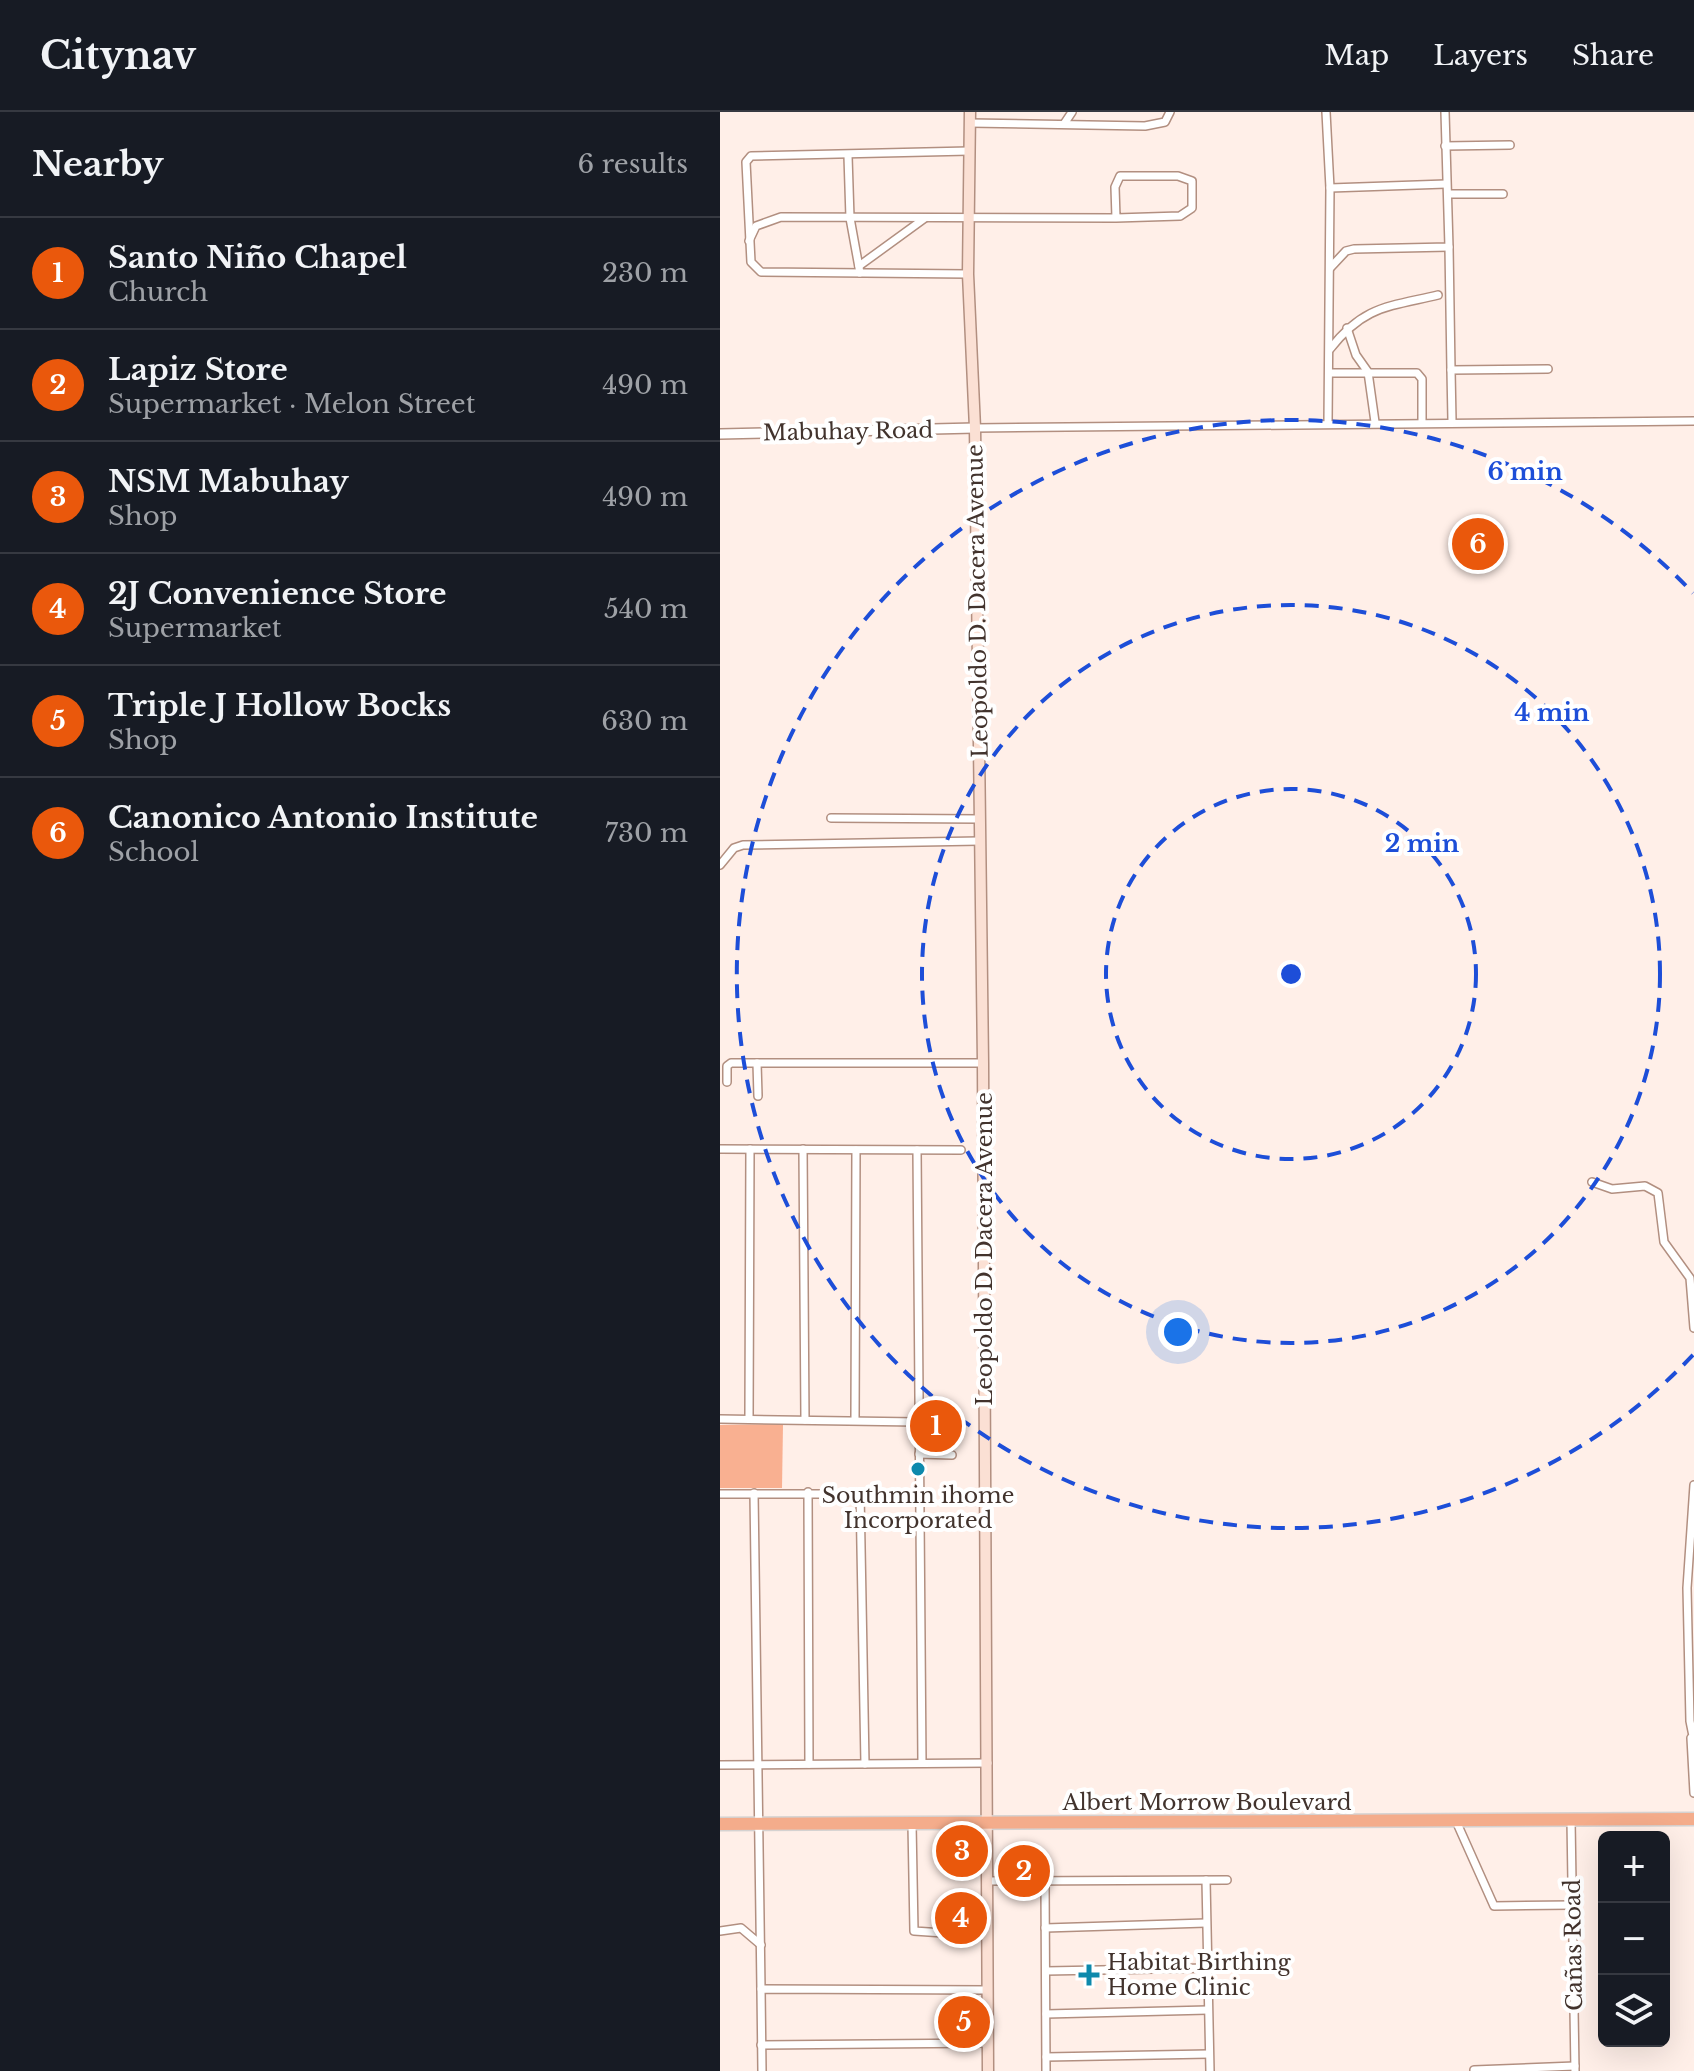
<!DOCTYPE html>
<meta charset="utf-8">
<style>
:root{--surface:#171b24;--page:#20242c;--text:#f1f3f6;--muted:#9ea1a6;--line:#363941;--accent:#ea580c}
body{margin:0;font-family:"Libre Baskerville",serif;background:var(--page);color:var(--text)}
.controls{position:absolute;right:24px;bottom:24px;display:grid;overflow:hidden;border-radius:12px;box-shadow:0 8px 32px #0002}
.controls button{width:72px;height:72px;display:grid;place-items:center;padding:0;border:0;border-bottom:2px solid var(--line);background:var(--surface);color:var(--text);font:40px sans-serif}
.you{position:absolute;left:458px;top:1220px;width:28px;height:28px;margin:-20px;border:6px solid #fff;border-radius:50%;background:#1a73e8;box-shadow:0 0 0 12px #1a73e833}
.badge{display:grid;place-items:center;width:52px;height:52px;border-radius:50%;background:var(--accent);color:#fff;font-size:26px;font-weight:700}
.pin{position:absolute;translate:-50% -50%;border:4px solid #fff;box-shadow:0 2px 8px #0006}
.list{margin:0;padding:0;list-style:none}
h2{display:flex;justify-content:space-between;align-items:center;height:104px;margin:0;padding:0 32px;font-size:34px}
h2 small{font-size:26px;font-weight:400;color:var(--muted)}
.list li{display:grid;grid-template-columns:52px 1fr auto;gap:24px;align-items:center;box-sizing:border-box;height:112px;padding:0 32px;border-top:2px solid var(--line)}
.list b{display:block;font-size:30px;white-space:nowrap}
.list p{margin:0;font-size:26px;white-space:nowrap;color:var(--muted)}
.list em{font-size:26px;font-style:normal;color:var(--muted)}
.icon{flex:none;width:44px;height:44px;fill:none;stroke:currentColor;stroke-width:2;stroke-linecap:round;stroke-linejoin:round}
.map{position:relative;flex:none;width:974px;height:1959px;overflow:hidden}
header{display:flex;align-items:center;gap:48px;box-sizing:border-box;height:112px;padding:0 40px;background:var(--surface);border-bottom:2px solid var(--line)}
header strong{font-size:38px}
nav{display:flex;gap:44px;margin-inline-start:auto;font-size:28px}
main{display:flex}
aside{flex:1;background:var(--surface)}
.map>svg:first-child{display:block}
</style>
<header>
<strong>Citynav</strong>
<nav><a>Map</a><a>Layers</a><a>Share</a></nav>
</header>
<main>
<aside>
<h2>Nearby<small>6 results</small></h2>
<ul class="list">
<li><span class="badge">1</span><div><b>Santo Niño Chapel</b><p>Church</p></div><em>230 m</em></li>
<li><span class="badge">2</span><div><b>Lapiz Store</b><p>Supermarket · Melon Street</p></div><em>490 m</em></li>
<li><span class="badge">3</span><div><b>NSM Mabuhay</b><p>Shop</p></div><em>490 m</em></li>
<li><span class="badge">4</span><div><b>2J Convenience Store</b><p>Supermarket</p></div><em>540 m</em></li>
<li><span class="badge">5</span><div><b>Triple J Hollow Bocks</b><p>Shop</p></div><em>630 m</em></li>
<li><span class="badge">6</span><div><b>Canonico Antonio Institute</b><p>School</p></div><em>730 m</em></li>
</ul>
</aside>
<div class="map">
<svg width="974" height="1959" viewBox="0 0 974 1959">
<rect width="100%" height="100%" fill="#ffefe8"/>
<polygon fill="#f9b091" points="63,1312 62,1376 0,1376 0,1313"/>
<g fill="none" stroke-linecap="round" stroke-linejoin="round">
<g stroke="#b28f80" stroke-width="10">
<g id="minor">
<polyline points="606,0 610,76 608,311"/>
<polyline points="250,11 425,14 445,10 450,0"/>
<polyline points="344,12 352,0"/>
<polyline points="725,34 790,33"/>
<polyline points="128,44 130,106 140,161"/>
<polyline points="610,76 726,72"/>
<polyline points="728,82 783,82"/>
<polyline points="29,129 36,114 61,105 396,106 460,104 472,96 472,69 458,64 400,64 395,75 396,106"/>
<polyline points="729,135 731,258"/>
<polyline points="139,154 205,106"/>
<polyline points="610,156 626,139 634,137 729,135 725,0"/>
<polyline points="248,162 41,160 31,150 26,50 31,44 249,39"/>
<polyline points="627,216 636,243 648,260 655,310"/>
<path d="M 610,237 C 644,194 667,195 718,183"/>
<polyline points="609,261 697,261 702,267 702,309"/>
<polyline points="732,309 731,258 828,257"/>
<polyline points="255,316 974,309"/>
<polyline points="111,706 260,707"/>
<polyline points="0,753 14,736 23,733 260,729"/>
<polyline points="37,951 38,984"/>
<polyline points="7,970 7,954 11,951 263,951"/>
<polyline points="0,1037 241,1038"/>
<polyline points="83,1037 85,1308"/>
<polyline points="197,1038 202,1651"/>
<polyline points="872,1070 892,1077 925,1074 938,1081 944,1130 970,1166 974,1216"/>
<polyline points="0,1307 197,1310"/>
<polyline points="29,1307 30,1037"/>
<polyline points="135,1308 136,1038"/>
<polyline points="199,1342 232,1343"/>
<polyline points="974,1373 967,1476 970,1609 974,1629"/>
<polyline points="88,1380 89,1652"/>
<polyline points="34,1381 41,1877"/>
<polyline points="140,1381 145,1652"/>
<polyline points="0,1382 199,1382"/>
<polyline points="971,1626 974,1681"/>
<polyline points="0,1653 268,1651"/>
<polyline points="851,1708 855,1959"/>
<polyline points="736,1709 774,1794 852,1793"/>
<polyline points="192,1712 194,1819 268,1824"/>
<polyline points="486,1768 490,1959"/>
<polyline points="268,1769 507,1768"/>
<polyline points="325,1770 326,1959"/>
<polyline points="325,1816 486,1811"/>
<polyline points="0,1819 21,1816 41,1833"/>
<polyline points="326,1859 488,1856"/>
<polyline points="326,1902 488,1898"/>
<polyline points="41,1933 268,1931"/>
<polyline points="326,1945 489,1942"/>
<polyline points="754,1958 855,1954"/>
<polyline points="42,1959 41,1877 268,1878"/>
</g>
</g>
<g stroke="#b28f80" stroke-width="12">
<polyline id="tertiary" points="0,322 255,316"/>
</g>
<g stroke="#b28f80" stroke-width="13">
<polyline id="secondary" points="250,0 248,162 255,316 263,951 268,1959"/>
</g>
<g stroke="#d5d2d1" stroke-width="15">
<polyline id="trunk" points="0,1712 974,1707"/>
</g>
<use href="#minor" stroke="#fff" stroke-width="7"/>
<use href="#tertiary" stroke="#fff" stroke-width="9"/>
<use href="#secondary" stroke="#fbe0d4" stroke-width="10"/>
<use href="#trunk" stroke="#f4ac8b" stroke-width="12"/>
</g>
<g fill="none" stroke="#1d4ed8" stroke-width="4" stroke-dasharray="14 10">
<circle cx="571" cy="862" r="185"/>
<circle cx="571" cy="862" r="369"/>
<path d="M973 1243A554 554 0 1 1 973 481"/>
</g>
<g fill="#0d89ac" stroke="#fff" stroke-width="3">
<circle cx="198" cy="1357" r="8"/>
<path d="M365 1851h8v8h8v8h-8v8h-8v-8h-8v-8h8z"/>
</g>
<g text-anchor="middle" stroke-width="8" stroke-linejoin="round" paint-order="stroke">
<g font-size="22" fill="#42332d" stroke="#fff">
<text transform="translate(128 319) rotate(-1)" y="8">Mabuhay Road</text>
<text transform="translate(257 489) rotate(-91)" y="8">Leopoldo D. Dacera Avenue</text>
<text transform="translate(264 1137) rotate(-90)" y="8">Leopoldo D. Dacera Avenue</text>
<text x="487" y="1698">Albert Morrow Boulevard</text>
<text transform="translate(853 1833) rotate(-91)" y="8">Cañas Road</text>
</g>
<g font-size="22" fill="#42332d" stroke="#fff">
<text x="198" y="1391">Southmin ihome<tspan x="198" dy="25">Incorporated</tspan></text>
<text x="387" y="1858" text-anchor="start">Habitat Birthing<tspan x="387" dy="25">Home Clinic</tspan></text>
</g>
</g>
<circle cx="571" cy="862" r="12" fill="#1d4ed8" stroke="#fff" stroke-width="4"/>
<g font-size="24" text-anchor="middle" font-weight="bold" fill="#1d4ed8" stroke="#fff" stroke-width="8" stroke-linejoin="round" paint-order="stroke">
<text x="805" y="368">6 min</text>
<text x="832" y="609">4 min</text>
<text x="702" y="740">2 min</text>
</g>
</svg>
<div class="controls">
<button>+</button>
<button>−</button>
<button><svg class="icon" aria-label="layers" viewBox="0 0 24 24"><path d="M12 4l9 5-9 5-9-5zM3 14l9 5 9-5"/></svg></button>
</div>
<div class="you"></div>
<div class="pin badge" style="left:216px;top:1314px">1</div>
<div class="pin badge" style="left:304px;top:1759px">2</div>
<div class="pin badge" style="left:242px;top:1739px">3</div>
<div class="pin badge" style="left:241px;top:1806px">4</div>
<div class="pin badge" style="left:244px;top:1910px">5</div>
<div class="pin badge" style="left:758px;top:432px">6</div>
</div>
</main>
